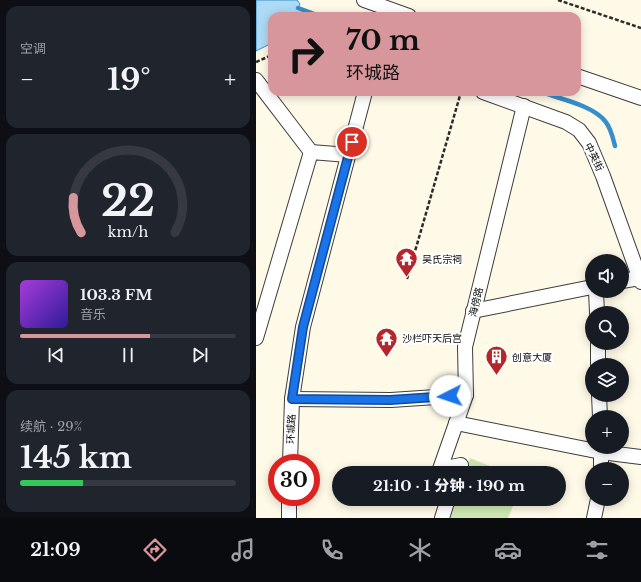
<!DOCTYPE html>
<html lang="zh">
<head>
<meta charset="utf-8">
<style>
  body { margin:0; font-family:"Libre Baskerville","Noto Sans SC",serif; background:#20242c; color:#f1f3f6; height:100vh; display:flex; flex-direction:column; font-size:15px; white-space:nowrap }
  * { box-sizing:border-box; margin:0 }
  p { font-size:13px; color:#9ea1a6 }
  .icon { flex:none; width:22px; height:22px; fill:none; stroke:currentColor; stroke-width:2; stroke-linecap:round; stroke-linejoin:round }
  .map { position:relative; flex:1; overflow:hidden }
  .details { display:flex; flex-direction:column; gap:6px; padding:6px; background:#0d0f14; width:256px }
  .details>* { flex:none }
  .hud { position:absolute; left:12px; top:12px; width:313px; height:84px; border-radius:12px; box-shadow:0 2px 10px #0003; background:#d7969b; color:#111; overflow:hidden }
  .fabs { position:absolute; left:329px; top:254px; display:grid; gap:8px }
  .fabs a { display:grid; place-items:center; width:44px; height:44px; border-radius:50%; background:#171b24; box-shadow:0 2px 10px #0003; font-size:20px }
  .speed { position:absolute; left:12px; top:454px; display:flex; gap:8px; font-size:20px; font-weight:700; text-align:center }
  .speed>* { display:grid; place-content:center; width:52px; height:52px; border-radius:50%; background:#171b24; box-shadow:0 2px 10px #0003; line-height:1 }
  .speed .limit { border:6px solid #d22; background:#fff; color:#111 }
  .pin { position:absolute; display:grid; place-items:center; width:34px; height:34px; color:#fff; margin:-17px; border:2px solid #fff; border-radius:50%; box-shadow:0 1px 4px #0007 }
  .me { position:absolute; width:44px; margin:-22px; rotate:266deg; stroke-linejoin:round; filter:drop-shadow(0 0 3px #0008) }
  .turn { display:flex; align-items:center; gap:14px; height:84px; padding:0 12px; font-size:18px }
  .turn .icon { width:52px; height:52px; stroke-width:2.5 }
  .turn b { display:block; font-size:28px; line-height:34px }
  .big { font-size:30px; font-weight:800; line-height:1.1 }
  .details .card { flex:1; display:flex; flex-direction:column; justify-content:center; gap:6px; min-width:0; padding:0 14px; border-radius:12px; background:#20242c }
  .details .dial { align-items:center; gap:0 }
  .dial svg { height:104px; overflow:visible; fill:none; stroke:#363941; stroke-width:7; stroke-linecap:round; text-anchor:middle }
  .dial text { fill:#f1f3f6; stroke:none }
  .song { display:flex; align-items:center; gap:12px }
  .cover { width:48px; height:48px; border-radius:6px; background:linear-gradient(135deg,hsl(280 70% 55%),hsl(250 70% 35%)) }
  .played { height:4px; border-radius:2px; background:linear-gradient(90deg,#d7969b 60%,#363941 60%) }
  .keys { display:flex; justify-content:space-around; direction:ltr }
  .heat { display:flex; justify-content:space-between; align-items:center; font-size:22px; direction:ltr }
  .charge { height:6px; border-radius:3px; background:linear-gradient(90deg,#34c759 29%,#363941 0) }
  .trip { position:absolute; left:76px; top:466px; width:234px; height:40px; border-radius:20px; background:#171b24; box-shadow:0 2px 10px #0003; font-weight:800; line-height:40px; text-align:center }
  .tab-bar { display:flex; height:64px; justify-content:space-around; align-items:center; background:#090b0e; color:#9ea1a6 }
  .tab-bar .icon { width:28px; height:28px }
  .tab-bar .current { color:#d7969b }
  .tab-bar b { font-size:18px; color:#f1f3f6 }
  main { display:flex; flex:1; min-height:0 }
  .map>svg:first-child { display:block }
</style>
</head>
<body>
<main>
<section class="details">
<div class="card"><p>空调</p>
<div class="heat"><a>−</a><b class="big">19°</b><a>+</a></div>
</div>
<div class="card dial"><svg viewBox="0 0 100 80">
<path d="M14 69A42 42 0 1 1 86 69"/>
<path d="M14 69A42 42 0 0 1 8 42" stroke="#d7969b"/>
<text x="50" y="56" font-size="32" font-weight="700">22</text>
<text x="50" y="72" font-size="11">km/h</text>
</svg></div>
<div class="card">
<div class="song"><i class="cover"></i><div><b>103.3 FM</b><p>音乐</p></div></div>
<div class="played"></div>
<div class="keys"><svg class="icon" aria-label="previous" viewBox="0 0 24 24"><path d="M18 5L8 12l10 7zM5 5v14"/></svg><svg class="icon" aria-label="pause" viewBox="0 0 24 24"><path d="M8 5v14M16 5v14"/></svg><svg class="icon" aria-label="next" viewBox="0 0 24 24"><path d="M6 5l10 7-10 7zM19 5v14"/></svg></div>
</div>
<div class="card"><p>续航 · 29%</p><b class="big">145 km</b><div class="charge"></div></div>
</section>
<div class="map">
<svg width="385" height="518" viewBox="0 0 385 518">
  <rect width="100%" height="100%" fill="#fffae7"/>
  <!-- green -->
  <g fill="#cee7b2">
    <polygon points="214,458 251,473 208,473"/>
    <polygon points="198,499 260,499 252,518 190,518"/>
  </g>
  <!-- water -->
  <polygon fill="#addaf5" stroke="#358fcb" points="0,0 41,0 44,4 42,8 64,16 16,16 16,43 0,51"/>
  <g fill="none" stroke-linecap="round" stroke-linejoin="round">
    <!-- stream -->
    <g stroke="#358fcb" stroke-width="4.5">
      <polyline points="42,8 64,16"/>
      <path d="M 285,92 C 304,99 336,105 349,121 C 355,128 357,138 359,146"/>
    </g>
    <defs>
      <g id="street">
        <polyline points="108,0 153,16"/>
        <polyline points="321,76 385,98"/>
        <polyline points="0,80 55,152"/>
        <polyline points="227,92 310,122 323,130 333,143 347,176 385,282"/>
        <polyline points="366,281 384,278"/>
        <polyline points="340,291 341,313"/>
        <polyline points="217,311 336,287"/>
        <polyline points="0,338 55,152 92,155"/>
        <polyline points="342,343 342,365"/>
        <polyline points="343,395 344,417"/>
        <polyline points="36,399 135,400 210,395"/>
        <polyline points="200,423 345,452 385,457"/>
        <polyline points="345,447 345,469"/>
        <polyline points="34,463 36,399 47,327 109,92"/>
        <polyline points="202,473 205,465 184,469 210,395 209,347 268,106"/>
        <polyline points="33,518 33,497"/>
        <polyline points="186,518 192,499"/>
        <polyline points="338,518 342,499"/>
      </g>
    </defs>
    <!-- street casing -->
    <use href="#street" stroke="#3d3d3d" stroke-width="16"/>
    <!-- path -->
    <g stroke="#2c2c2c" stroke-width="2.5" stroke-dasharray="4 2" stroke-linecap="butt">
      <polyline points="302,0 385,28"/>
      <polyline points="0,62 16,55"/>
      <polyline points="151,279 205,92"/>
    </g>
    <!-- street -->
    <use href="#street" stroke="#fff" stroke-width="14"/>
  </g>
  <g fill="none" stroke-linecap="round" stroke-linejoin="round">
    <defs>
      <polyline id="route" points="96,142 47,327 36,399 134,400 194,396"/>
    </defs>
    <!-- route casing -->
    <use href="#route" stroke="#114b97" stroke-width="10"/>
    <!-- route -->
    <use href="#route" stroke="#1a73e8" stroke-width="7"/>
  </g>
  <!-- icons -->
  <defs>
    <symbol id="temple-pin" viewBox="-11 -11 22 30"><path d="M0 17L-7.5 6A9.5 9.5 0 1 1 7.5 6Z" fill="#b7252c" stroke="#fff"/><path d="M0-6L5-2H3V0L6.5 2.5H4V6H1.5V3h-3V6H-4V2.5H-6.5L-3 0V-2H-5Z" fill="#fff"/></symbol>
    <symbol id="building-pin" viewBox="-11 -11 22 30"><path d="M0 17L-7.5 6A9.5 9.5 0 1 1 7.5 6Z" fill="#b7252c" stroke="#fff"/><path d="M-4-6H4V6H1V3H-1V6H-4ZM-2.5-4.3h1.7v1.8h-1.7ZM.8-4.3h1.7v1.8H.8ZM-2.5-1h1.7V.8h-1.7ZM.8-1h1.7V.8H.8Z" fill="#fff"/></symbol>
  </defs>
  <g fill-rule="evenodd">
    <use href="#temple-pin" x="138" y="246" width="25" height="34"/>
    <use href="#temple-pin" x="118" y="326" width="25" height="34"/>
    <use href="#building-pin" x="228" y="344" width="25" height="34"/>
  </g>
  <g text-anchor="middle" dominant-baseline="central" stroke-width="4" stroke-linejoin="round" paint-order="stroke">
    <!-- street labels -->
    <g font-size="10" fill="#0a0a0a" stroke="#fff">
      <text transform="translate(338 157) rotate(64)">中英街</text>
      <text transform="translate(220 302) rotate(-76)">海傍路</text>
      <text transform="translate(35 429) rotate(-88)">环城路</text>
    </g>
    <!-- poi labels -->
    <g font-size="10" fill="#0a0a0a" stroke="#fff" text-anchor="start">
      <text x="166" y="259">吴氏宗祠</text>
      <text x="146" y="338">沙栏吓天后宫</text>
      <text x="256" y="357">创意大厦</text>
    </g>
  </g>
</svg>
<div class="fabs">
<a><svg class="icon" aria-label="sound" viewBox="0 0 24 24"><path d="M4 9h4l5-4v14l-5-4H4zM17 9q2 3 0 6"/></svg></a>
<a><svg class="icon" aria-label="search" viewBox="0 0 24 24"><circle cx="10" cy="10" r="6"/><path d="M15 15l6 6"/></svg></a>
<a><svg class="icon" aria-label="layers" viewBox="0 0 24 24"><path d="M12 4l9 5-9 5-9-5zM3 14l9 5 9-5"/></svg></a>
<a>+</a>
<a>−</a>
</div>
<div class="speed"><div class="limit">30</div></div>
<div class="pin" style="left:96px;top:142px;background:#d93025"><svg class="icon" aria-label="arrive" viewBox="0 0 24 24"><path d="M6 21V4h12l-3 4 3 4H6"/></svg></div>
<svg class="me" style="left:194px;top:396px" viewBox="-20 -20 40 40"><circle r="19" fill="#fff"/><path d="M0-13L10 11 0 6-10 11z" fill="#1a73e8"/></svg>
<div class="trip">21:10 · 1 分钟 · 190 m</div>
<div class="hud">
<div class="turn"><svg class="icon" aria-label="right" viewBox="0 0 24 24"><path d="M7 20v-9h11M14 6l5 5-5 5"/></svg><div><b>70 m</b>环城路</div></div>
</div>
</div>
</main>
<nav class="tab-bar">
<b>21:09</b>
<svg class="icon current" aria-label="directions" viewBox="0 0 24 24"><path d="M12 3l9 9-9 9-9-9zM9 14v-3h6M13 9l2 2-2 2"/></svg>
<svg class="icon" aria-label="music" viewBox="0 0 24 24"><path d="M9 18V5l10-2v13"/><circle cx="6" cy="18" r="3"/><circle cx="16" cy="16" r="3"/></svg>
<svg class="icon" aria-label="phone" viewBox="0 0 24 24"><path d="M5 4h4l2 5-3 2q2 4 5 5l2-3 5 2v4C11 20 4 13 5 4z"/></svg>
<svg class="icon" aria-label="climate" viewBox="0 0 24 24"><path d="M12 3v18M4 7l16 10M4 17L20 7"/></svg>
<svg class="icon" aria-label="car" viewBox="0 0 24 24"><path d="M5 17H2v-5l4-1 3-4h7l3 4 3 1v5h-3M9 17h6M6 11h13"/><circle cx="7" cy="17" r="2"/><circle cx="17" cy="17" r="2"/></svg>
<svg class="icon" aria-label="filters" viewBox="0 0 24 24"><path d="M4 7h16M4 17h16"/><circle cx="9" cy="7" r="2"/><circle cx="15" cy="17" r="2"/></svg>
</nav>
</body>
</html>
